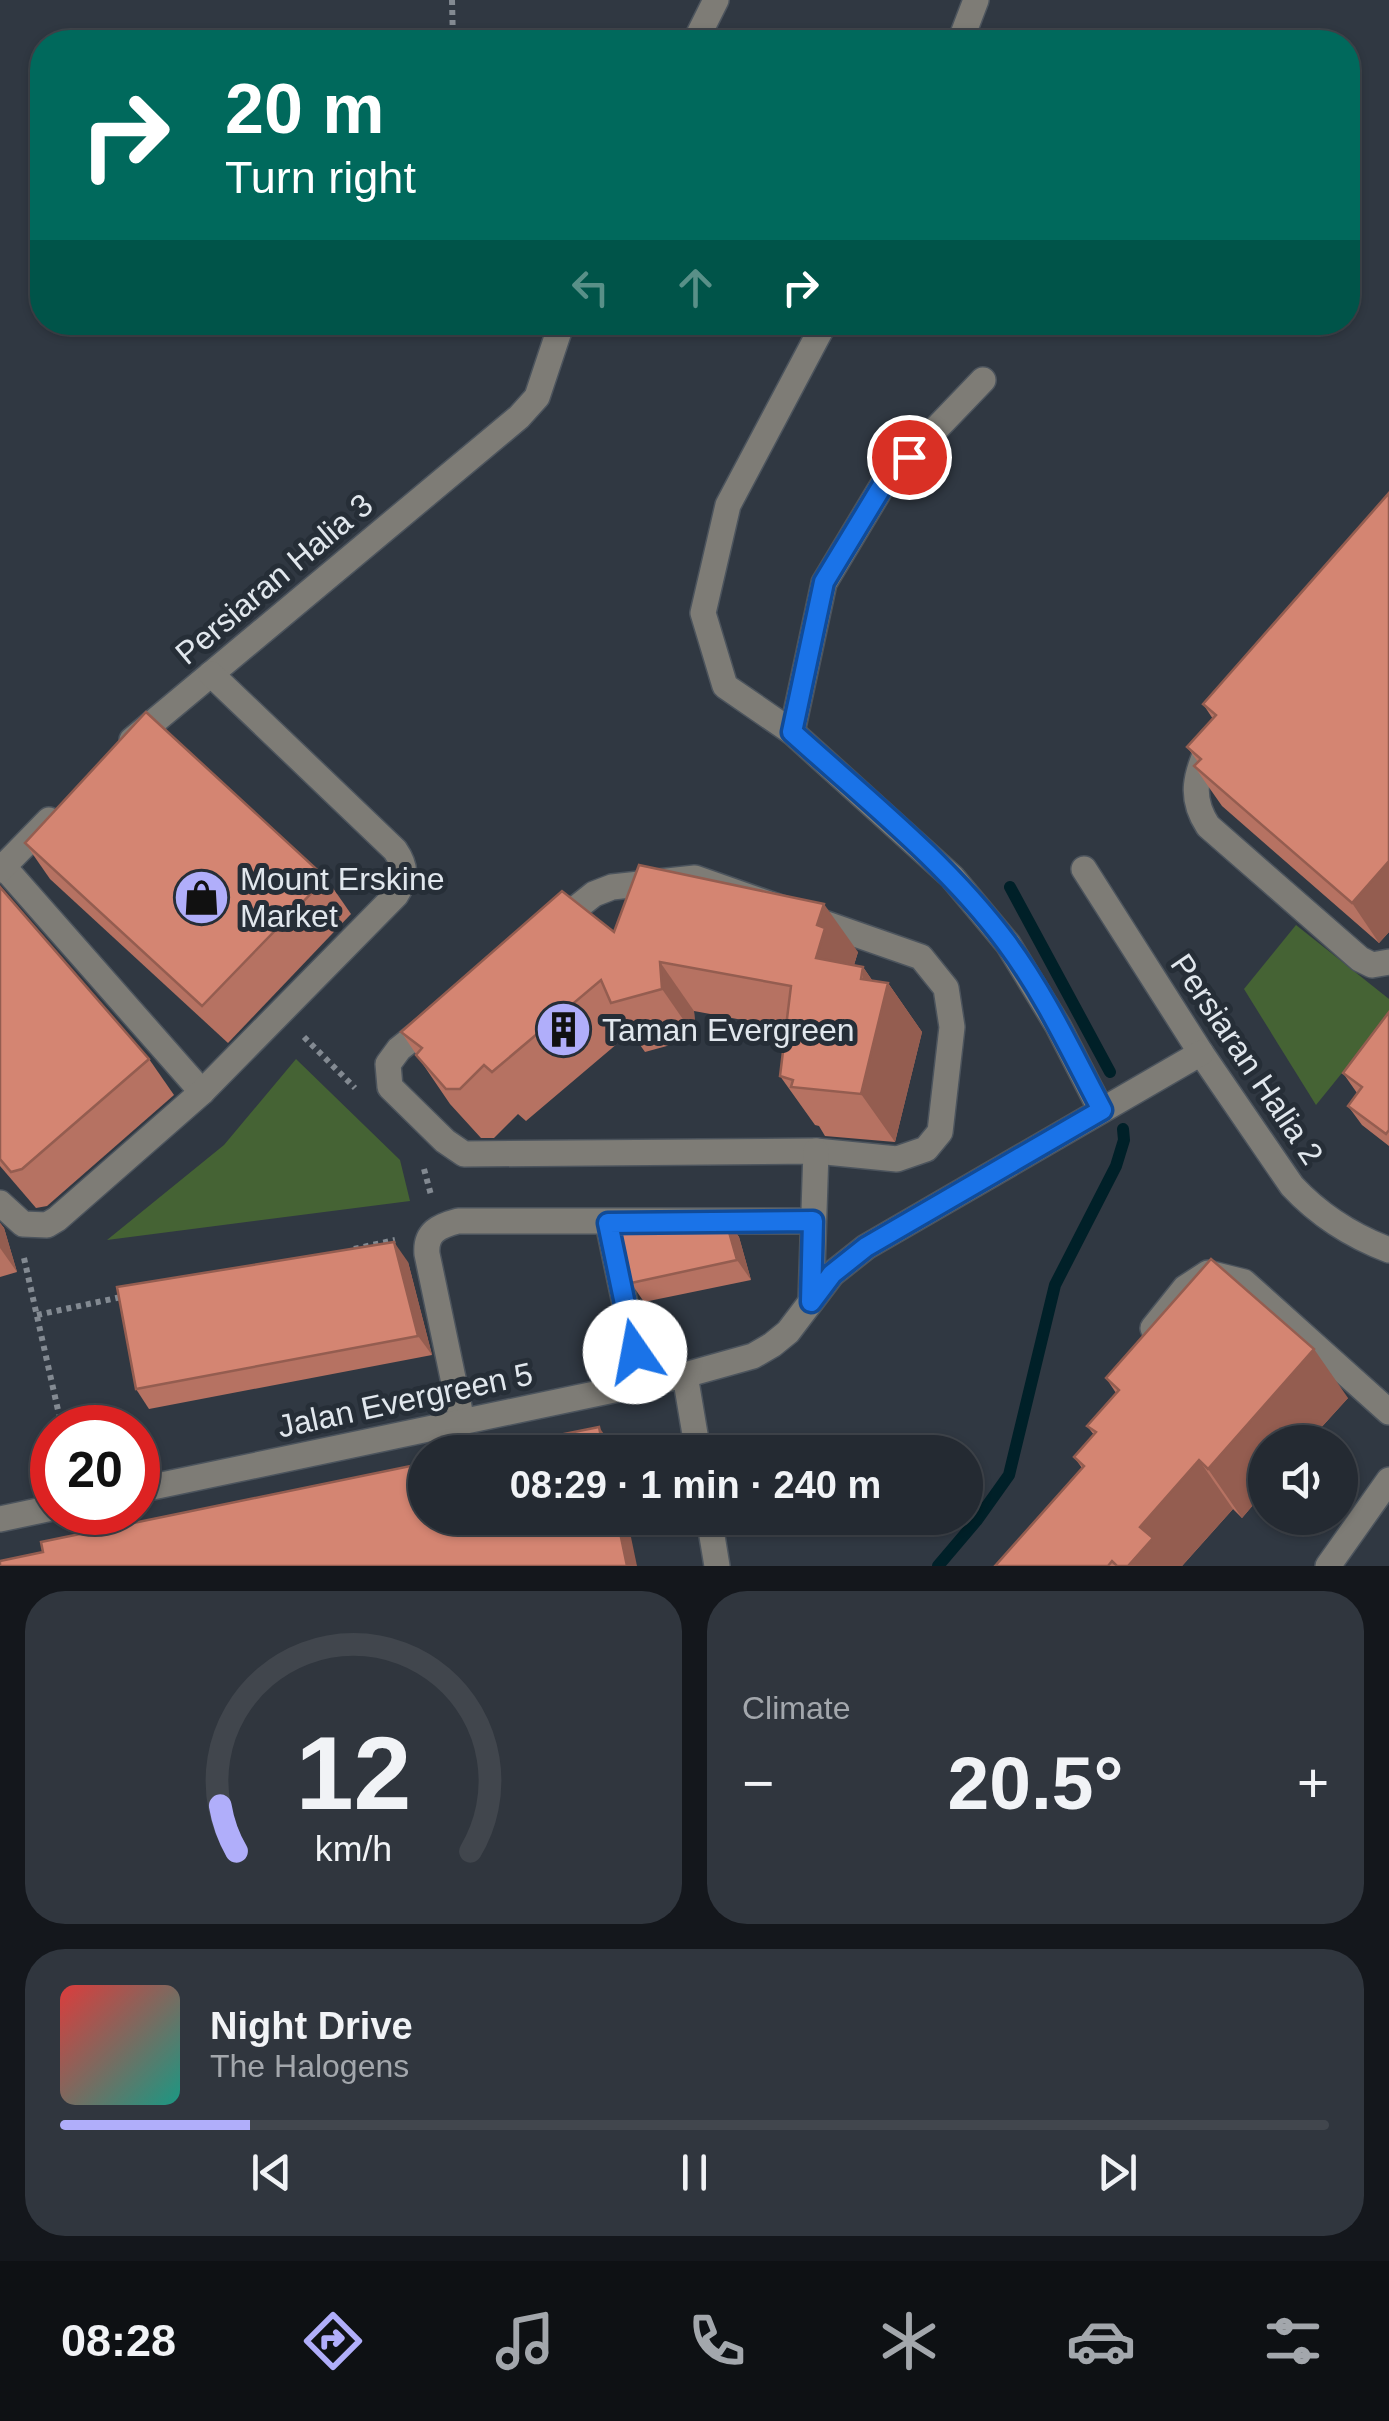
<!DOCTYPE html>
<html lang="en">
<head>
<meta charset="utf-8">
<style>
  body { margin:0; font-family:Helvetica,sans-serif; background:#30363e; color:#f1f3f6; height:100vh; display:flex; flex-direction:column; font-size:38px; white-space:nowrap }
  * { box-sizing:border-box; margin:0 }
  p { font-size:32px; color:#a3a7ac }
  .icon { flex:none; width:55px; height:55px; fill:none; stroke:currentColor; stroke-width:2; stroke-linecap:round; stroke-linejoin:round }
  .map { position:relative; height:1566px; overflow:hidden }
  .drawer { display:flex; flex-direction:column; gap:25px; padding:25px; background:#14171c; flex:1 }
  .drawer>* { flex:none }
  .top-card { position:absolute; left:30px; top:30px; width:1330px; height:305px; border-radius:40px; box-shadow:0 2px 8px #0004,0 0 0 2px #41464d; background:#00695c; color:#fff; overflow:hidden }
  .tools { position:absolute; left:1248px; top:1425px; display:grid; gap:20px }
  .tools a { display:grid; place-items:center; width:110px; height:110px; border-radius:50%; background:#242a32; box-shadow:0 2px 8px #0004,0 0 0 2px #41464d; font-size:50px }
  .speed { position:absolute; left:30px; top:1405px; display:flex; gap:20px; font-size:50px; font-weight:700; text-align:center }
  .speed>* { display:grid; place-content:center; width:130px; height:130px; border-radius:50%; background:#242a32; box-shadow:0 2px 8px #0004,0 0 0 2px #41464d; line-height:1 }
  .speed .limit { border:15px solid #d22; background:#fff; color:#111 }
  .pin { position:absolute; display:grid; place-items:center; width:85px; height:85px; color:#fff; margin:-42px; border:5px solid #fff; border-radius:50%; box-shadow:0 2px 10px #0007 }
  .me { position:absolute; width:110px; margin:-55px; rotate:348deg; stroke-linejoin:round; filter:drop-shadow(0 0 8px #0008) }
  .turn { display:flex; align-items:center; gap:35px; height:210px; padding:0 30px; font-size:45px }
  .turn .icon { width:130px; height:130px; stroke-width:2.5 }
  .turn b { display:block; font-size:70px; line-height:85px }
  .lanes { display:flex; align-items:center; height:95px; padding:0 30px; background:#0003; justify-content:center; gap:50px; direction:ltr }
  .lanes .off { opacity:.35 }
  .big { font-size:75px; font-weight:700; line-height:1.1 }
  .drawer .card { flex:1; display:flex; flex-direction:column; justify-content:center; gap:15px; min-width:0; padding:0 35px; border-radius:40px; background:#30363e }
  .drawer .dial { align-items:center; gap:0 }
  .dial svg { height:260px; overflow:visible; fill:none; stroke:#41464d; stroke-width:7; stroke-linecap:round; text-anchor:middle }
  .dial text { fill:#f1f3f6; stroke:none }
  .song { display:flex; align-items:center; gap:30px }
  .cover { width:120px; height:120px; border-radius:15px; background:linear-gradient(135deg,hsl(0 70% 55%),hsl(170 70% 35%)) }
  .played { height:10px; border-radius:5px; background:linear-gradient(90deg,#b0aefa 15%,#41464d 15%) }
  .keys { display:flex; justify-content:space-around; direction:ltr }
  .heat { display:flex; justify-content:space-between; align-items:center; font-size:55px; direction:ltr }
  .drawer .tiles { flex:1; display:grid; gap:25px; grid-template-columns:1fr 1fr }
  .card:last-child { grid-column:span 2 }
  .trip { position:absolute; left:408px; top:1435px; width:575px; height:100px; border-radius:50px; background:#242a32; box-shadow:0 2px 8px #0004,0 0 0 2px #41464d; font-weight:700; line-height:100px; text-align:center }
  .tab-bar { display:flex; height:160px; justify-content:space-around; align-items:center; background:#0e1114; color:#a3a7ac }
  .tab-bar .icon { width:70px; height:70px }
  .tab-bar .current { color:#b0aefa }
  .tab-bar b { font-size:45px; color:#f1f3f6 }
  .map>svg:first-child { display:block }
</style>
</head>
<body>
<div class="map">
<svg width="1389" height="1566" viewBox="0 0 1389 1566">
  <rect width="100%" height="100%" fill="#303842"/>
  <!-- green -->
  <g fill="#456334">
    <polygon points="1296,925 1389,999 1389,1015 1316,1105 1244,989"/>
    <polygon points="296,1059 400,1160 410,1201 107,1240 224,1145"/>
  </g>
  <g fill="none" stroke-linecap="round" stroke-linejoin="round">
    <!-- stream -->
    <g stroke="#002028" stroke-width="12">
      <polyline points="1010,887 1110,1072"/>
      <polyline points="938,1566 977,1520 1009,1475 1055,1285 1116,1166 1124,1140 1123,1129"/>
    </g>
    <defs>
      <g id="minor">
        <polyline points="695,42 716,0"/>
        <polyline points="960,42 976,0"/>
        <polyline points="825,322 728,505 703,613 725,686 792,732 952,877 1008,944 1058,1026 1101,1110"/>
        <polyline points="792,732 824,583 884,483 983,380"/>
        <polyline points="132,740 519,417 537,397 562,322"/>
        <path d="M 1211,740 C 1198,772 1187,794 1208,826 L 1360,959 L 1372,965 L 1389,962"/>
        <polyline points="3,866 202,1092"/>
        <path d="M 1084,869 L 1201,1053 L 1292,1186 C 1319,1215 1352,1236 1389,1250"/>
        <polyline points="0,870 49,820"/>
        <polygon points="695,878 921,957 946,988 952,1027 940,1132 926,1149 897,1159 816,1151 464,1154 445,1141 390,1087 388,1064 399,1049 594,894 612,887"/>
        <path d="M 0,1203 L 23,1224 L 47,1225 L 57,1219 L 202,1092 L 396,895 C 407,878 406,866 395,850 L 211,674"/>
        <polyline points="608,1223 642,1384"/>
        <polyline points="811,1301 816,1151"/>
        <polyline points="1153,1328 1185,1288 1208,1273 1244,1282 1389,1412"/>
        <polyline points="685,1375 698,1452"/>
        <path d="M 462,1421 L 427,1254 C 425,1232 439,1226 458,1221 L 813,1221"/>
        <polyline points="138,1490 685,1375 753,1356 772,1345 788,1332 832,1274 866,1247 1201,1053"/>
        <polyline points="709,1518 717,1566"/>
        <polyline points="0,1519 52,1508"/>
        <polyline points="1328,1566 1389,1480"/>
      </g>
    </defs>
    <!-- minor casing -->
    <use href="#minor" stroke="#4c545d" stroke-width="28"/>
    <!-- path -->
    <g stroke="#838a92" stroke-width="6" stroke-dasharray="5 5" stroke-linecap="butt">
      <polyline points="452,0 453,42"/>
      <polyline points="304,1037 355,1088"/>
      <polyline points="424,1169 431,1195"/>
      <polyline points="354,1249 395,1240"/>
      <polyline points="24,1258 62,1428"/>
      <polyline points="37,1315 126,1296"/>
    </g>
    <!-- minor -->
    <use href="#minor" stroke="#7e7c76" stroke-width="25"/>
  </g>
  <!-- wall -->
  <g fill="#b67262">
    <polygon points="1389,493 1389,932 1379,943 1222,806 1194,766 1198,762 1187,747 1213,719 1203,704"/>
    <polygon points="25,843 326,878 351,914 228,1043 50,879"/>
    <polygon points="0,887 149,1059 174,1095 47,1206 36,1208 0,1166"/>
    <polygon points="614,932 858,952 854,965 863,967 872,980 888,983 922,1032 895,1142 825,1136 819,1126 815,1125 780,1076 786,1028 694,1011 696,1038 645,1052 631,1032 526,1121 518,1114 494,1138 481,1138 450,1104 401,1032"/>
    <polygon points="1389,1012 1389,1146 1362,1125 1348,1106 1357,1093 1343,1073"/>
    <polygon points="725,1218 739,1237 751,1280 644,1302 631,1283"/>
    <polygon points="0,1223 4,1228 17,1272 0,1277"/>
    <polygon points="408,1262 432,1355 149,1409 136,1389"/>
    <polygon points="1106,1378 1348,1398 1308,1442 1265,1442 1265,1491 1242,1518 1233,1509 1182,1566 995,1566 1082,1468 1074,1457 1094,1435 1087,1426 1116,1393"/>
  </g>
  <!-- shaded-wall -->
  <g fill="#945d50">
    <polygon points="1389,861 1389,932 1379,943 1352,903"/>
    <polygon points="824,904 858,952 853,968 816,958 817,925"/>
    <polygon points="660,962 694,1011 696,1038 662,989"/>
    <polygon points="863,967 884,998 888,983 922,1032 895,1142 861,1094"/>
    <polygon points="725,1218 739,1237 751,1280 737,1260"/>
    <polygon points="0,1223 4,1228 17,1272 0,1248"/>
    <polygon points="394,1242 408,1262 432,1355 418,1336"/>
    <polygon points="1314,1349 1348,1398 1308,1442 1265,1442 1265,1491 1242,1518 1208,1469"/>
    <polygon points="599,1427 613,1447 614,1452 604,1452"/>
    <polygon points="1199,1460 1233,1509 1182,1566 1128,1566 1140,1527"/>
    <polygon points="617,1518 627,1518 637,1566 627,1566"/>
  </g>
  <!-- building -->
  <g fill="#d48572" stroke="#945d50" stroke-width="2.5">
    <polygon points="1389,493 1389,861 1352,903 1194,766 1201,759 1187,747 1216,715 1203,704"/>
    <polygon points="146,712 326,878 202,1006 25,843"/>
    <polygon points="639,865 824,904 817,925 825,928 816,958 863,967 861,979 888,983 861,1094 791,1087 793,1080 780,1076 791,986 660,962 662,989 611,1003 601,980 492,1072 484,1065 460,1089 446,1089 416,1055 422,1048 401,1032 562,891 614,932"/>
    <polygon points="0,887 149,1059 22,1169 11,1172 0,1159"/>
    <polygon points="1389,1012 1389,1130 1386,1134 1348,1106 1362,1087 1343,1073"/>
    <polygon points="725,1218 737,1260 631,1283 619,1234"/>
    <polygon points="394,1242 418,1336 136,1389 117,1287"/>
    <polygon points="1211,1259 1314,1349 1208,1469 1199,1460 1140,1527 1153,1538 1128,1566 1117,1566 1112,1561 1108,1566 995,1566 1084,1466 1074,1457 1096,1432 1087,1426 1119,1390 1106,1378"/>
    <polygon points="599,1427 604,1452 475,1452"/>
    <polygon points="425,1463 425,1518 617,1518 627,1566 0,1566 0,1561 43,1552 41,1542"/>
  </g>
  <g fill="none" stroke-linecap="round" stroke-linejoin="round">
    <defs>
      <path id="route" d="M 635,1352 L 608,1223 L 813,1221 L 811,1302 L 832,1274 L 866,1247 L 1102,1110 C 1072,1053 1044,993 1006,942 C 946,862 866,799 792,732 L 824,582 L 884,483 L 909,457"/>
    </defs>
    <!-- route casing -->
    <use href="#route" stroke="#114b97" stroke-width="25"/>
    <!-- route -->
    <use href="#route" stroke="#1a73e8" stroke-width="18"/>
  </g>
  <!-- icons -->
  <defs>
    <symbol id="shop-disc" viewBox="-11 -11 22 22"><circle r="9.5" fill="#b0aefa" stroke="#262e37"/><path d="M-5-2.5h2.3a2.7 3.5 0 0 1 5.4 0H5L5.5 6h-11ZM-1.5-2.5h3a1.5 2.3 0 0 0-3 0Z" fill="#111"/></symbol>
    <symbol id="building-disc" viewBox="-11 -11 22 22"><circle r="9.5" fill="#b0aefa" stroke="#262e37"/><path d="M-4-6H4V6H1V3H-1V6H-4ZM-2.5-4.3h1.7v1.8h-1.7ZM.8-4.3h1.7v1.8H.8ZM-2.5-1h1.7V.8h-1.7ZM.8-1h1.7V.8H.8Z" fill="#111"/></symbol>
  </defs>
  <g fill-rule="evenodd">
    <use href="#shop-disc" x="170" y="866" width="63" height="63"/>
    <use href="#building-disc" x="532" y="998" width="63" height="63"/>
  </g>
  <g text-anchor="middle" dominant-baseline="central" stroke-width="10" stroke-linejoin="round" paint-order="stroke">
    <!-- street labels -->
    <g font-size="32" fill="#e1e7ed" stroke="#262e37">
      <text transform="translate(274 579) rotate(-40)">Persiaran Halia 3</text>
      <text transform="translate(1247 1059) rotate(56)">Persiaran Halia 2</text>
      <text transform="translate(405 1400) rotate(-12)">Jalan Evergreen 5</text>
    </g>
    <!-- poi labels -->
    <g font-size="32" fill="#e1e7ed" stroke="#262e37" text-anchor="start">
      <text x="240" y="879">Mount Erskine<tspan x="240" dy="37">Market</tspan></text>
      <text x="602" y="1030">Taman Evergreen</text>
    </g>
  </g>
</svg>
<div class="tools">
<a><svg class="icon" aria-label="sound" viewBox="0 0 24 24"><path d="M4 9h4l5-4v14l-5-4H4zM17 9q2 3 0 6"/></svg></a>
</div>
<div class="speed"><div class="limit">20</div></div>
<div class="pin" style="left:909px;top:457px;background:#d93025"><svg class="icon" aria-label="arrive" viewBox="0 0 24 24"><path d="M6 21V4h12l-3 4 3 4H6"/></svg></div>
<svg class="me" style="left:635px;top:1352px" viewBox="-20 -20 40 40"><circle r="19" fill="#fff"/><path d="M0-13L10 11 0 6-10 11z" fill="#1a73e8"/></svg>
<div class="trip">08:29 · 1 min · 240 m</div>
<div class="top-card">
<div class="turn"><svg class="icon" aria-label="right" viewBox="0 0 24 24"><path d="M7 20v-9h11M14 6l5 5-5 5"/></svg><div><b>20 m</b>Turn right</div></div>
<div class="lanes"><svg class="icon off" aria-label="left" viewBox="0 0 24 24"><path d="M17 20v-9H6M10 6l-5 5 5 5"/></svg><svg class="icon off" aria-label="ahead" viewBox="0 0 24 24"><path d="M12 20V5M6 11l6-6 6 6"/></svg><svg class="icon" aria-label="right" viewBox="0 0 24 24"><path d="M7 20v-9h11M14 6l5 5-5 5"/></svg></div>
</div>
</div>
<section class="drawer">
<div class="tiles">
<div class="card dial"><svg viewBox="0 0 100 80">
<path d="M14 69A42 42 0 1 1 86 69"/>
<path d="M14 69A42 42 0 0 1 9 55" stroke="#b0aefa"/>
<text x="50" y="56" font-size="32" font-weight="700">12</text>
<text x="50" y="72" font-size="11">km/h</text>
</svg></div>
<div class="card"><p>Climate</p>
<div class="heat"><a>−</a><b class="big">20.5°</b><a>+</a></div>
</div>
<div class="card">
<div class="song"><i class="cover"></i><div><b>Night Drive</b><p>The Halogens</p></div></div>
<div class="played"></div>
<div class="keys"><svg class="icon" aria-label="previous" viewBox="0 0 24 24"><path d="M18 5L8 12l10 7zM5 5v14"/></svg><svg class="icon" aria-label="pause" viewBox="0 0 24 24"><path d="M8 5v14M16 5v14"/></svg><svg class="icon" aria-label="next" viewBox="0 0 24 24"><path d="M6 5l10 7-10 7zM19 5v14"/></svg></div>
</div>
</div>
</section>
<nav class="tab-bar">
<b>08:28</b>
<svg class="icon current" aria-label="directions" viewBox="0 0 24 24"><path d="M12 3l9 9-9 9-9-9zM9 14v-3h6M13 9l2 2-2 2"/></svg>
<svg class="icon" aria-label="music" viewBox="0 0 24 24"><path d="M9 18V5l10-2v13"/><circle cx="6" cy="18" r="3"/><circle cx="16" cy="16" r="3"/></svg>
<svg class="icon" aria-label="phone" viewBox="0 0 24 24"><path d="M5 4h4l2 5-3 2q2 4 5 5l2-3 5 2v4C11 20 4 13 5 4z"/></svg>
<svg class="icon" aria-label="climate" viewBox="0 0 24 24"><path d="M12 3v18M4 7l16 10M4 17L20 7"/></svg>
<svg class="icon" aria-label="car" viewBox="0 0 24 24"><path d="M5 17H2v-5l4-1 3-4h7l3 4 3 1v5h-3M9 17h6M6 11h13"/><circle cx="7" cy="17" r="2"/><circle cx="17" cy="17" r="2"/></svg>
<svg class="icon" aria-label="filters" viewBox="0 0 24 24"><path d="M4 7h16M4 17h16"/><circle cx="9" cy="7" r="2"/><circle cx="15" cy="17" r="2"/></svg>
</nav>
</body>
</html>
